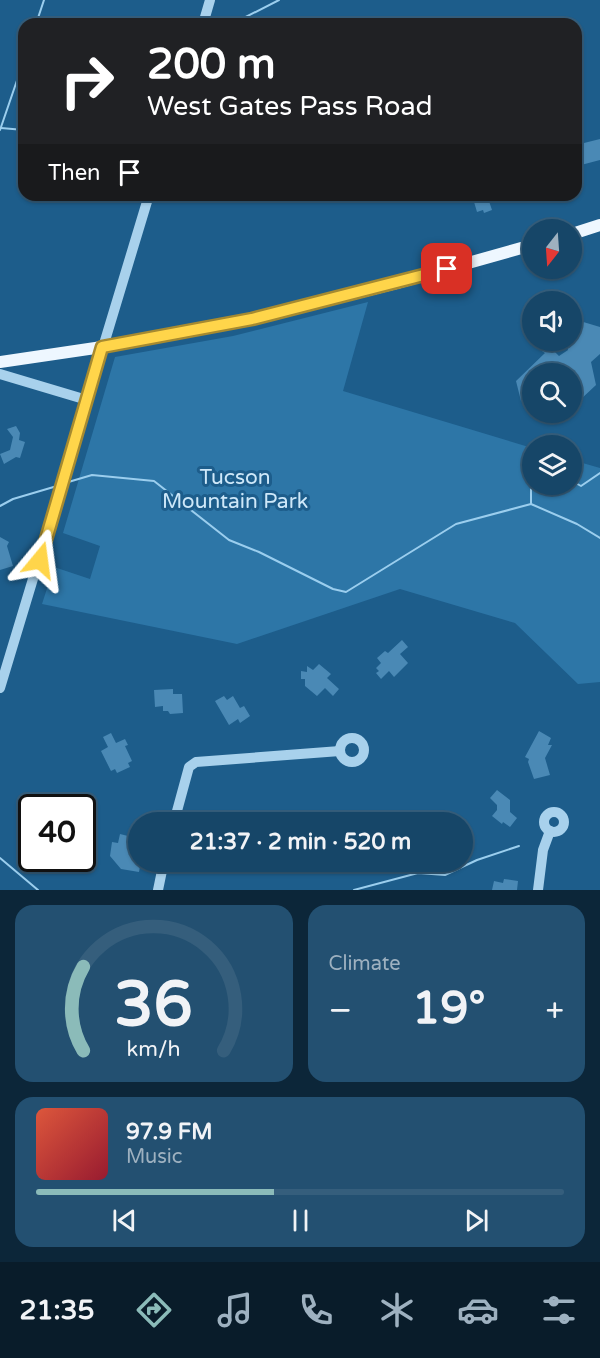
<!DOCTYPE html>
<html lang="en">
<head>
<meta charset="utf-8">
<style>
  body { margin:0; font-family:"Varela Round",sans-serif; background:#235071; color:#f1f3f6; height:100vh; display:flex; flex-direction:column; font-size:22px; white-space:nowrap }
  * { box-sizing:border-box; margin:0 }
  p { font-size:20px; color:#9eb1c0 }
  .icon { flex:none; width:33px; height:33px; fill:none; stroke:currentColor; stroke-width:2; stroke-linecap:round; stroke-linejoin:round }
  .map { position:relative; height:890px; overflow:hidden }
  .panel { display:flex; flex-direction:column; gap:15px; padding:15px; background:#0c2639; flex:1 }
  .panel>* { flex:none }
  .top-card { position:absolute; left:18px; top:18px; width:564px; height:183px; border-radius:18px; box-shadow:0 2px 4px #0004,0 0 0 2px #355e7c; background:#202124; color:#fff; overflow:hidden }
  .needle { width:39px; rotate:197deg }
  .buttons { position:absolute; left:522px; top:219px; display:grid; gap:12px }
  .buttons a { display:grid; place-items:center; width:60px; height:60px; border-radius:50%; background:#164668; box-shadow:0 2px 4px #0004,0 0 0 2px #355e7c; font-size:30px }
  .speed { position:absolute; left:18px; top:794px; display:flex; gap:12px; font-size:30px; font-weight:700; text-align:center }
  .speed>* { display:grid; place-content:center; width:78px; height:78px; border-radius:50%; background:#164668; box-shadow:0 2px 4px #0004,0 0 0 2px #355e7c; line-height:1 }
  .speed .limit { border:3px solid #111; border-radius:9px; background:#fff; color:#111 }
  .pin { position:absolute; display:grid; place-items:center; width:51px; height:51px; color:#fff; margin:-26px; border-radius:12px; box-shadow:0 3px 9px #0006 }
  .me { position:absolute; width:66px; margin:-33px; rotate:16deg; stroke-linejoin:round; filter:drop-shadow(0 0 4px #0008) }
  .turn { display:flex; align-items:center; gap:21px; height:126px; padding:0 30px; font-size:27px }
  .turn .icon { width:78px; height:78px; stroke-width:2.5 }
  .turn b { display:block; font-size:42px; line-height:51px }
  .then { display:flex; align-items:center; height:57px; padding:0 30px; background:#0003; gap:12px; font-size:22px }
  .big { font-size:45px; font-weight:800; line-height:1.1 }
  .panel .card { flex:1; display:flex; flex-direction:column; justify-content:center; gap:9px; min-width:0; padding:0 21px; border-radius:18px; background:#235071 }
  .panel .dial { align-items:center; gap:0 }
  .dial svg { height:156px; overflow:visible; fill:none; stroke:#355e7c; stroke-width:7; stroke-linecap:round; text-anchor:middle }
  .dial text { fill:#f1f3f6; stroke:none }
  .song { display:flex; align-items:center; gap:18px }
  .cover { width:72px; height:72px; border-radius:9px; background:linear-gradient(135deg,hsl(10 70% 55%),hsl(350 70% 35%)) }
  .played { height:6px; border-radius:3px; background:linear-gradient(90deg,#8bbbb9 45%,#355e7c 45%) }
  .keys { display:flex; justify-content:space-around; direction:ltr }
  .heat { display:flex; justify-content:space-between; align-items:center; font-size:33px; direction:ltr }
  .panel .tiles { flex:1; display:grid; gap:15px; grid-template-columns:1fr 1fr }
  .card:last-child { grid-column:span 2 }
  .trip { position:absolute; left:128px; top:812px; width:345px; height:60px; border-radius:30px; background:#164668; box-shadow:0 2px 4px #0004,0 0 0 2px #355e7c; font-weight:800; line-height:60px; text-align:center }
  .tab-bar { display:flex; height:96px; justify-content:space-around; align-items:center; background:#091c2a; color:#9eb1c0 }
  .tab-bar .icon { width:42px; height:42px }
  .tab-bar .selected { color:#8bbbb9 }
  .tab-bar b { font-size:27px; color:#f1f3f6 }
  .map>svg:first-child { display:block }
</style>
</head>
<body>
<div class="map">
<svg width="600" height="890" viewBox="0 0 600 890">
  <rect width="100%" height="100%" fill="#1d5d8b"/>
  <!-- green -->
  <polygon fill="#2d76a7" points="368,302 343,391 532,448 532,484 572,484 572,460 600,468 600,682 578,684 515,623 400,589 237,644 42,604 54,567 90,579 100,546 63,533 115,357 233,336"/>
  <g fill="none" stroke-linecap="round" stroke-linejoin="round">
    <!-- stream -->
    <g stroke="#9bceee" stroke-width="2">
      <polyline points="36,24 44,0"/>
      <polyline points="232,24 279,0"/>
      <polyline points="1,128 24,130"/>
      <polyline points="0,130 24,60"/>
      <polyline points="572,481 581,486 600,473"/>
      <polyline points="65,483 92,475 154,481 229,540 259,552 333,589 346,592 456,524 531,504 577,524 600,538"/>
      <polyline points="531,504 531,489 535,484"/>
      <polyline points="0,506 13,499 57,486"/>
      <polyline points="0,858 38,890"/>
      <polyline points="354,890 418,873 445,875 477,860 519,846"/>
    </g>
  </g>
  <!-- building -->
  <g fill="#4a89b5">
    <polygon points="600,139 600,160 581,165 576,145"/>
    <polygon points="472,195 487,195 492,210 484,213 483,210 477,212"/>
    <polygon points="580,321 600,327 600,354 591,362 596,385 580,400 572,398 572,374 532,374 532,405 521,401 516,381 545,353 542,351 548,345 559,356 568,350 566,340 572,340 572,328"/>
    <polygon points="16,426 20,433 19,440 25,442 20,458 16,457 4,464 0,454 10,450 13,437 7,429"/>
    <polygon points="0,537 9,542 7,546 13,566 0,570"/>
    <polygon points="402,640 408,647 400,654 408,663 394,677 389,671 381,679 376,673 379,671 376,668 381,663 377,658 385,651 388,653"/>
    <polygon points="319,664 331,674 327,678 339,689 333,696 325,688 317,696 305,686 305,679 301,679 301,671 307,672 307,666 313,670"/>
    <polygon points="173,689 173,694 182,694 183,713 170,714 168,711 163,711 163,706 155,707 154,690"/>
    <polygon points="224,696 227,700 233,696 240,708 244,706 250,716 240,723 238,719 229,725 215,701"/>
    <polygon points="539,731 551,738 548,745 552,745 545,758 550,775 534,779 528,762 529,759 525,757"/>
    <polygon points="111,733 116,743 125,739 128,745 125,746 132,761 128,763 130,767 117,773 115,769 111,771 101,751 108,747 103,737"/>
    <polygon points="497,790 510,800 510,812 517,818 510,827 503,822 502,824 492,816 497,810 497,805 490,798"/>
    <polygon points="120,834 128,836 128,840 138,842 138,861 141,861 139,872 121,869 110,856 112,842 118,843"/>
    <polygon points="504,879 518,881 517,890 492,890 494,881 503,883"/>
  </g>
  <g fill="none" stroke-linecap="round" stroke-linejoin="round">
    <!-- minor -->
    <g stroke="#a8d1ec" stroke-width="10">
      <polyline points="203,24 210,0"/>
      <polyline points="0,374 87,400"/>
      <polyline points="0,688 149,195"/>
      <circle cx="352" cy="750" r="12"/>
      <circle cx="554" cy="822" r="10"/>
      <polyline points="174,822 189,767 196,762 340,751"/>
      <polyline points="158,890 164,861"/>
      <polyline points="538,890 543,850 550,831"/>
    </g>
    <!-- major -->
    <g stroke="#eef7ff" stroke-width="12">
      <polyline points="572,234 600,225"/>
      <polyline points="0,362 102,347 252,319 397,283 532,245"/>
    </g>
  </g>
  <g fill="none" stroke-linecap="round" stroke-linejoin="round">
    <defs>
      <polyline id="route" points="40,560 102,347 252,319 447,269"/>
    </defs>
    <!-- route casing -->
    <use href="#route" stroke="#a68a30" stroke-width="15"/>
    <!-- route -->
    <use href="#route" stroke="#ffd54a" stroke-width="10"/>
  </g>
  <g text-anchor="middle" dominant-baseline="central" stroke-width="6" stroke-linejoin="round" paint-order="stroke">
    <!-- park labels -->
    <g font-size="21" fill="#cee8f9" stroke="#1d5d8b">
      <text x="235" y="477">Tucson<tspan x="235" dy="24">Mountain Park</tspan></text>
    </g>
  </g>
</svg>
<div class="buttons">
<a><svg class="needle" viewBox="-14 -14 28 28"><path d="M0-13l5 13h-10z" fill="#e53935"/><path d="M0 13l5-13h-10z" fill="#9eb1c0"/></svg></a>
<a><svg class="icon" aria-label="sound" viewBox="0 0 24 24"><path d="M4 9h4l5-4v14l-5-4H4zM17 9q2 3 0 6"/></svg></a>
<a><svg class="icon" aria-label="search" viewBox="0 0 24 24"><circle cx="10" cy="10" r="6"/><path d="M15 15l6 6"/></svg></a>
<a><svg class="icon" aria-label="layers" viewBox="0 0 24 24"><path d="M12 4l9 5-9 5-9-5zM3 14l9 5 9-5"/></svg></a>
</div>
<div class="speed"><div class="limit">40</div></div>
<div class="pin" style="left:447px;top:269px;background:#d93025"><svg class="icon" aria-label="arrive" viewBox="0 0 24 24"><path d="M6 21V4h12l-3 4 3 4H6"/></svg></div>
<svg class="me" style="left:40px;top:560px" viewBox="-20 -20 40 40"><path d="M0-17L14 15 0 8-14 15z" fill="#ffd54a" stroke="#fff" stroke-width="4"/></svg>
<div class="trip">21:37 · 2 min · 520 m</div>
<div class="top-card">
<div class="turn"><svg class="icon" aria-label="right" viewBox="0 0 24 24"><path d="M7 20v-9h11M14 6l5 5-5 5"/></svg><div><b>200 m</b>West Gates Pass Road</div></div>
<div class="then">Then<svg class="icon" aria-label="arrive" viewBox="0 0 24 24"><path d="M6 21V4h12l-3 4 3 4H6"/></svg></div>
</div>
</div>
<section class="panel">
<div class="tiles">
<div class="card dial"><svg viewBox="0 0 100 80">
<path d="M14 69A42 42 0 1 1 86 69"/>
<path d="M14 69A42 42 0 0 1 14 26" stroke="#8bbbb9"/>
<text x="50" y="56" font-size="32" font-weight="700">36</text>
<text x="50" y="72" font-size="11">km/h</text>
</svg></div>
<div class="card"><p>Climate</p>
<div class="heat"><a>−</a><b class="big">19°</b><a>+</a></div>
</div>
<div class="card">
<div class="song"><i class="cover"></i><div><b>97.9 FM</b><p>Music</p></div></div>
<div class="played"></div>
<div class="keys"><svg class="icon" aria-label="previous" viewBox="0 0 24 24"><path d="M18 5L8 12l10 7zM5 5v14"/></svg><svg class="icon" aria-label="pause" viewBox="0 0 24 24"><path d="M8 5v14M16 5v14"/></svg><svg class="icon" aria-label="next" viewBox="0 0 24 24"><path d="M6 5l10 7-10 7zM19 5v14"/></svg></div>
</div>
</div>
</section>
<nav class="tab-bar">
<b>21:35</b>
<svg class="icon selected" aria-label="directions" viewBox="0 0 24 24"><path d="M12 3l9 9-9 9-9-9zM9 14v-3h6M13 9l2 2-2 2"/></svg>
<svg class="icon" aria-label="music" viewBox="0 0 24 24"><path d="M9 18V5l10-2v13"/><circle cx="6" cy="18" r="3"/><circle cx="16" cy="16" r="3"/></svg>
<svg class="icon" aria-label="phone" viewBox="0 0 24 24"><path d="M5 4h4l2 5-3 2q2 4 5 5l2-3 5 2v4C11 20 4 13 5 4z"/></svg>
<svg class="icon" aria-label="climate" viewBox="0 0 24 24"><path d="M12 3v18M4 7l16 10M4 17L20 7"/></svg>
<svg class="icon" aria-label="car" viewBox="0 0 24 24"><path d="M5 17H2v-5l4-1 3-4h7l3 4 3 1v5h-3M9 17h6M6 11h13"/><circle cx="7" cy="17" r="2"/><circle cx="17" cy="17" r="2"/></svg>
<svg class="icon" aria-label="filters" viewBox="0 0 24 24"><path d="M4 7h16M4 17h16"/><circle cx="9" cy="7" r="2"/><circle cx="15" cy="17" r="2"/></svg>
</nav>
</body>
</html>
